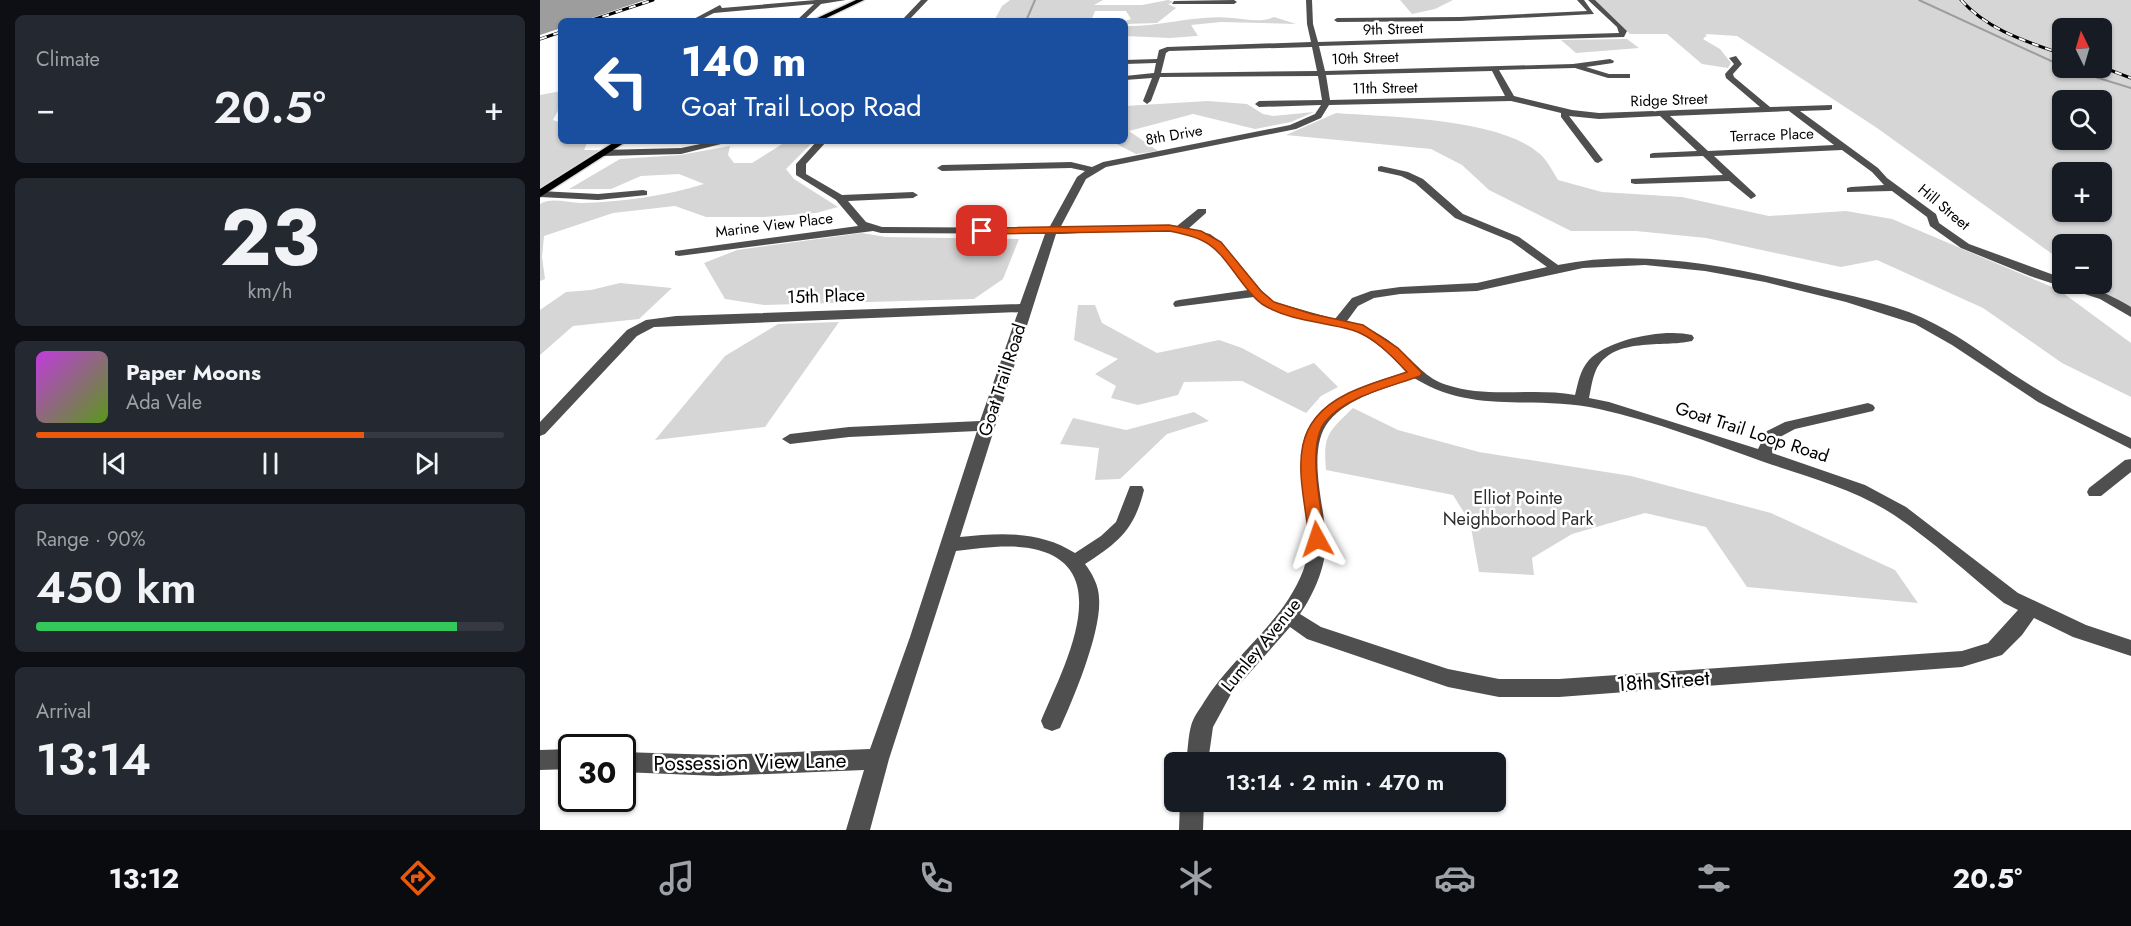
<!DOCTYPE html>
<html lang="en">
<head>
<meta charset="utf-8">
<style>
  body { margin:0; font-family:Jost,sans-serif; background:#242831; color:#f1f3f6; height:100vh; display:flex; flex-direction:column; font-size:22px; white-space:nowrap }
  * { box-sizing:border-box; margin:0 }
  p { font-size:20px; color:#9ea1a6 }
  .icon { flex:none; width:33px; height:33px; fill:none; stroke:currentColor; stroke-width:2; stroke-linecap:round; stroke-linejoin:round }
  .map { position:relative; flex:1; overflow:hidden }
  .sheet { display:flex; flex-direction:column; gap:15px; padding:15px; background:#0d0f14; width:540px }
  .sheet>* { flex:none }
  .top-card { position:absolute; left:18px; top:18px; width:570px; height:126px; border-radius:9px; box-shadow:0 2px 4px #0004; background:#1a4fa0; color:#fff; overflow:hidden }
  .needle { width:39px; rotate:355deg }
  .fabs { position:absolute; left:1512px; top:18px; display:grid; gap:12px }
  .fabs a { display:grid; place-items:center; width:60px; height:60px; border-radius:9px; background:#171b24; box-shadow:0 2px 4px #0004; font-size:30px }
  .speed { position:absolute; left:18px; top:734px; display:flex; gap:12px; font-size:30px; font-weight:700; text-align:center }
  .speed>* { display:grid; place-content:center; width:78px; height:78px; border-radius:50%; background:#171b24; box-shadow:0 2px 4px #0004; line-height:1 }
  .speed .limit { border:3px solid #111; border-radius:9px; background:#fff; color:#111 }
  .pin { position:absolute; display:grid; place-items:center; width:51px; height:51px; color:#fff; margin:-26px; border-radius:12px; box-shadow:0 3px 9px #0006 }
  .me { position:absolute; width:66px; margin:-33px; rotate:355deg; stroke-linejoin:round; filter:drop-shadow(0 0 4px #0008) }
  .turn { display:flex; align-items:center; gap:21px; height:126px; padding:0 24px; font-size:27px }
  .turn .icon { width:78px; height:78px; stroke-width:2.5 }
  .turn b { display:block; font-size:42px; line-height:51px }
  .big { font-size:45px; font-weight:600; line-height:1.1 }
  .sheet .tile { flex:1; display:flex; flex-direction:column; justify-content:center; gap:9px; min-width:0; padding:0 21px; border-radius:9px; background:#242831 }
  .sheet .dial { align-items:center; gap:0 }
  .dial b { font-size:78px; line-height:1 }
  .song { display:flex; align-items:center; gap:18px }
  .cover { width:72px; height:72px; border-radius:9px; background:linear-gradient(135deg,hsl(290 70% 55%),hsl(90 70% 35%)) }
  .played { height:6px; border-radius:3px; background:linear-gradient(90deg,#ea580c 70%,#363941 70%) }
  .keys { display:flex; justify-content:space-around; direction:ltr }
  .heat { display:flex; justify-content:space-between; align-items:center; font-size:33px; direction:ltr }
  .charge { height:9px; border-radius:4px; background:linear-gradient(90deg,#34c759 90%,#363941 0) }
  .trip { position:absolute; left:624px; top:752px; width:342px; height:60px; border-radius:9px; background:#171b24; box-shadow:0 2px 4px #0004; font-weight:600; line-height:60px; text-align:center }
  .tab-bar { display:flex; height:96px; justify-content:space-around; align-items:center; background:#090b0e; color:#9ea1a6 }
  .tab-bar .icon { width:42px; height:42px }
  .tab-bar .current { color:#ea580c }
  .tab-bar b { font-size:27px; color:#f1f3f6 }
  main { display:flex; flex:1; min-height:0 }
  .map>svg:first-child { display:block }
</style>
</head>
<body>
<main>
<section class="sheet">
<div class="tile"><p>Climate</p>
<div class="heat"><a>−</a><b class="big">20.5°</b><a>+</a></div>
</div>
<div class="tile dial"><b>23</b><p>km/h</p></div>
<div class="tile">
<div class="song"><i class="cover"></i><div><b>Paper Moons</b><p>Ada Vale</p></div></div>
<div class="played"></div>
<div class="keys"><svg class="icon" aria-label="previous" viewBox="0 0 24 24"><path d="M18 5L8 12l10 7zM5 5v14"/></svg><svg class="icon" aria-label="pause" viewBox="0 0 24 24"><path d="M8 5v14M16 5v14"/></svg><svg class="icon" aria-label="next" viewBox="0 0 24 24"><path d="M6 5l10 7-10 7zM19 5v14"/></svg></div>
</div>
<div class="tile"><p>Range · 90%</p><b class="big">450 km</b><div class="charge"></div></div>
<div class="tile"><p>Arrival</p><b class="big">13:14</b></div>
</section>
<div class="map">
<svg width="1591" height="830" viewBox="0 0 1591 830">
  <rect width="100%" height="100%" fill="#fff"/>
  <!-- green -->
  <g fill="#d6d6d6" fill-rule="evenodd">
    <polygon points="470,0 563,0 554,5 602,5 628,0 634,2 628,4 636,8 617,23 585,24 585,21 591,19 586,11 555,11 551,21 454,21 462,6"/>
    <polygon points="860,0 913,0 895,9 872,14"/>
    <path d="M 1055,0 L 1591,0 L 1591,311 L 1553,284 L 1562,284 L 1562,244 L 1522,244 L 1522,261 L 1337,128 L 1197,36 L 1165,34 L 1167,35 L 1163,39 L 1180,49 L 1191,63 L 1188,68 L 1162,64 L 1127,34 L 1090,34 ZM 1522,28 L 1562,28 L 1562,68 L 1522,68 ZM 1522,100 L 1562,100 L 1562,140 L 1522,140 ZM 1522,172 L 1562,172 L 1562,212 L 1522,212 Z"/>
    <path d="M 734,17 L 756,24 L 681,22 L 651,25 L 658,36 L 656,36 L 630,38 L 585,36 L 585,26 C 621,27 656,14 692,18 C 704,19 722,23 734,17 Z"/>
    <polygon points="1087,39 1099,48 1036,53 1021,40"/>
    <polygon points="21,91 21,105 13,120 21,123 21,141 47,143 44,150 60,150 0,188 0,95"/>
    <polygon points="668,101 707,104 723,114 733,116 774,112 751,122 715,129 653,114 589,131 618,151 596,154 571,141 585,141 585,106"/>
    <path d="M 796,113 C 849,117 960,118 1000,154 C 1007,160 1013,172 1018,180 L 1062,192 L 1142,197 L 1229,216 L 1306,211 L 1352,219 L 1519,290 L 1591,343 L 1591,397 L 1522,363 L 1443,308 L 1337,260 L 1301,267 L 1166,238 L 1096,231 L 1031,231 L 949,190 L 922,165 L 891,149 L 746,135 Z"/>
    <path d="M 247,141 L 274,141 L 246,169 L 254,179 L 298,207 L 276,213 L 224,217 L 166,217 L 135,206 L 73,213 L 4,236 L 2,257 L 5,279 L 0,281 L 0,204 C 11,197 28,203 41,203 C 81,202 125,196 164,184 L 139,174 L 101,176 L 71,189 L 29,189 L 80,159 L 140,155 L 190,146 L 188,155 L 194,163 L 212,163 Z"/>
    <polygon points="322,233 346,237 479,239 463,279 434,299 224,305 185,299 164,263 197,250"/>
    <polygon points="80,283 132,288 99,319 33,326 0,355 0,310 26,292 51,290"/>
    <polygon points="538,305 555,305 562,323 617,353 679,340 702,348 748,373 774,363 798,387 781,396 766,413 702,381 644,382 638,395 598,405 571,398 576,386 555,374 578,359 534,340"/>
    <polygon points="299,322 225,427 115,440 185,356 238,324"/>
    <path d="M 813,408 L 858,430 L 939,452 L 1091,476 L 1231,513 L 1355,570 L 1378,603 L 1207,587 L 1166,527 L 1105,513 L 1032,534 L 992,558 L 994,575 L 939,572 L 930,522 L 913,495 L 786,470 C 783,435 788,432 813,408 Z"/>
    <polygon points="654,412 669,421 627,434 580,479 555,480 559,448 520,444 533,418 586,430"/>
  </g>
  <!-- water -->
  <polygon fill="#9d9d9d" points="0,0 105,0 43,21 21,21 21,28 0,35"/>
  <g fill="none" stroke-linecap="round" stroke-linejoin="round">
    <!-- stream -->
    <g stroke="#9d9d9d" stroke-width="2">
      <polyline points="1379,0 1522,66"/>
      <polyline points="486,21 495,0"/>
      <polyline points="1526,68 1591,88"/>
    </g>
    <defs>
      <g id="major">
        <polygon points="316,0 324,0 280,21 271,21"/>
        <polygon points="76,141 87,141 0,197 0,189"/>
      </g>
    </defs>
    <!-- major casing -->
    <use href="#major" stroke="#dbdbdb" stroke-width="3"/>
    <!-- minor -->
    <g fill="#4f4f4f" fill-rule="evenodd">
      <polygon points="276,0 306,0 281,4 263,21 256,21 274,4 174,13 158,21 150,21 180,5 182,8"/>
      <polygon points="381,0 388,0 368,21 361,21"/>
      <path d="M 766,0 L 772,0 L 773,24 L 778,42 L 1079,33 L 1077,27 L 1048,0 L 1055,0 L 1087,31 L 1084,37 L 779,46 L 785,71 L 1033,64 L 1070,59 L 1074,61 L 1073,63 L 1046,67 L 1069,74 L 1090,74 L 1090,78 L 1068,78 L 1035,68 L 959,70 L 974,96 L 1032,110 L 1059,113 L 1220,107 L 1186,78 L 1185,74 L 1194,64 L 1189,58 L 1196,56 L 1202,64 L 1193,74 L 1194,77 L 1230,107 L 1292,105 L 1292,109 L 1289,110 L 1260,111 L 1338,168 L 1347,178 L 1396,214 L 1399,223 L 1429,244 L 1522,278 L 1522,284 C 1549,284 1569,294 1591,307 L 1591,317 L 1560,299 L 1490,276 L 1421,248 L 1390,226 L 1387,217 L 1352,191 L 1307,192 L 1307,188 L 1311,187 L 1344,185 L 1332,172 L 1302,150 L 1174,156 L 1215,194 L 1216,196 L 1211,199 L 1189,181 L 1095,184 L 1091,183 L 1091,179 L 1183,175 L 1163,156 L 1110,158 L 1110,154 L 1113,153 L 1157,151 L 1120,116 L 1059,119 L 1029,116 L 1063,160 L 1058,163 L 1055,162 L 1021,117 L 1021,113 L 971,101 L 789,105 L 781,118 L 756,129 L 566,167 L 546,179 L 520,228 L 629,225 L 637,226 L 658,209 L 666,209 L 666,213 L 648,229 L 670,234 L 681,242 L 721,290 L 734,302 L 795,319 L 812,298 L 831,291 L 860,287 L 937,283 L 1007,267 L 971,241 L 915,218 L 875,183 L 861,176 L 838,171 L 838,167 L 841,166 L 868,172 L 883,179 L 923,214 L 979,237 L 1018,265 C 1108,247 1200,269 1287,290 C 1324,299 1362,306 1395,324 C 1425,339 1451,360 1479,378 C 1514,401 1553,420 1591,438 L 1591,449 L 1498,402 L 1412,345 L 1375,324 L 1306,302 L 1225,282 L 1165,271 L 1105,265 L 1043,268 L 937,291 L 860,294 L 834,298 L 818,306 L 807,321 C 826,326 845,336 859,349 C 875,362 886,379 907,385 C 949,399 992,387 1035,395 C 1038,383 1040,370 1049,360 C 1068,339 1125,328 1152,335 L 1154,338 L 1152,341 C 1123,348 1073,336 1056,370 C 1052,379 1051,389 1049,398 L 1069,402 L 1218,449 L 1227,431 L 1245,422 L 1328,403 L 1333,405 L 1335,408 L 1333,411 L 1255,429 L 1238,438 L 1232,453 L 1325,485 L 1366,507 L 1478,593 L 1546,625 L 1591,640 L 1591,656 L 1533,637 L 1494,618 L 1482,635 L 1462,655 L 1422,667 L 1019,697 L 959,697 L 908,687 L 767,639 L 750,627 L 691,694 L 673,727 L 668,762 L 646,762 C 648,750 648,737 651,726 C 653,717 660,709 664,702 C 693,655 743,623 763,571 C 779,529 750,467 767,431 C 785,394 830,384 866,372 C 852,356 834,339 815,331 C 782,317 743,324 714,297 L 635,307 L 633,304 L 635,301 L 639,300 L 708,290 C 697,276 679,247 663,239 C 631,223 554,234 516,234 L 420,537 C 460,533 499,530 535,553 L 561,536 L 576,522 L 590,486 L 602,486 L 604,490 C 594,530 579,542 545,564 C 552,573 559,586 559,598 C 562,630 534,698 520,728 L 512,731 L 504,728 L 501,721 C 520,674 578,571 498,550 C 472,543 442,548 416,551 L 349,759 L 330,830 L 306,830 L 324,770 L 178,776 L 82,772 L 82,752 L 178,755 L 330,749 L 370,637 L 437,431 L 309,437 L 250,444 L 242,439 L 250,434 L 309,427 L 440,421 L 478,312 L 114,327 L 97,336 L 5,434 L 0,436 L 0,422 L 87,330 L 106,320 L 136,316 L 480,304 L 505,234 L 341,233 L 333,231 L 139,256 L 135,255 L 135,251 L 318,226 L 296,200 L 256,175 L 256,164 L 277,141 L 287,141 L 266,164 L 266,174 L 302,195 L 373,192 L 378,195 L 373,198 L 308,201 L 326,222 L 342,227 L 509,228 L 537,177 L 545,171 L 531,168 L 402,171 L 397,168 L 402,165 L 531,162 L 552,167 L 563,162 L 750,125 L 775,114 L 781,105 L 719,107 L 715,104 L 719,101 L 782,100 L 778,76 L 620,77 L 611,101 L 607,104 L 603,101 L 612,78 L 585,80 L 585,76 L 614,73 L 616,63 L 585,64 L 585,60 L 617,59 L 619,50 L 627,47 L 771,42 L 767,24 ZM 772,47 L 777,71 L 621,73 L 626,53 L 629,51 ZM 952,71 L 965,96 L 790,100 L 786,75 ZM 1249,111 L 1294,145 L 1168,151 L 1130,116 ZM 874,378 C 936,416 993,394 1059,409 C 1114,421 1171,443 1224,462 C 1268,477 1315,489 1354,515 C 1393,541 1428,574 1464,603 L 1478,610 L 1448,643 L 1422,651 L 1019,679 L 959,679 L 908,669 L 781,627 L 760,614 C 775,592 787,564 786,537 C 784,504 766,449 789,421 C 809,397 845,389 874,378 Z"/>
      <polygon points="1037,0 1044,0 1054,14 920,21 797,22 794,20 797,18 920,17 1047,11"/>
      <polygon points="634,1 694,0 697,2 694,4 632,4"/>
      <polygon points="175,141 193,141 141,154 63,156 58,153 63,150 141,148"/>
      <polygon points="103,190 107,191 107,195 58,200 0,197 0,191 58,194"/>
      <polygon points="1591,459 1591,472 1561,496 1549,496 1547,492 1549,488 1585,460"/>
      <polygon points="32,749 32,769 0,770 0,750"/>
      <polygon points="640,801 664,801 663,830 639,830"/>
    </g>
    <!-- major -->
    <use href="#major" fill="#000" fill-rule="evenodd"/>
    <defs>
      <g id="rail">
        <path d="M 1421,0 C 1448,30 1485,41 1522,54"/>
        <polyline points="49,21 113,0"/>
        <polyline points="0,39 21,32"/>
        <polyline points="1562,67 1591,78"/>
      </g>
    </defs>
    <!-- rail casing -->
    <use href="#rail" stroke="#000" stroke-width="3"/>
    <!-- rail -->
    <use href="#rail" stroke="#fff" stroke-width="2" stroke-dasharray="7" stroke-linecap="butt"/>
  </g>
  <!-- route -->
  <path fill="#ea580c" stroke="#983908" stroke-width="1.5" d="M 629,225 L 661,231 L 681,242 L 721,291 L 734,302 L 772,314 L 823,325 L 858,348 L 882,373 L 880,376 C 850,387 806,396 785,422 C 766,446 782,510 785,539 L 783,543 L 772,543 L 769,539 C 763,481 742,427 805,395 C 824,385 847,379 867,372 C 852,356 833,336 812,330 C 784,322 753,321 727,307 C 718,303 710,293 704,285 C 677,250 675,239 629,231 L 442,234 L 437,231 L 442,228 Z"/>
  <g text-anchor="middle" dominant-baseline="central" stroke-width="5" stroke-linejoin="round" paint-order="stroke">
    <!-- far-street labels -->
    <g font-size="15" fill="#000" stroke="#fff">
      <text transform="translate(853 29) rotate(-2)">9th Street</text>
      <text transform="translate(825 58) rotate(-2)">10th Street</text>
      <text transform="translate(845 88) rotate(-1)">11th Street</text>
      <text transform="translate(1129 100) rotate(-2)">Ridge Street</text>
      <text transform="translate(634 135) rotate(-10)">8th Drive</text>
      <text transform="translate(1232 135) rotate(-2)">Terrace Place</text>
      <text transform="translate(1404 207) rotate(40)">Hill Street</text>
      <text transform="translate(234 225) rotate(-7)">Marine View Place</text>
    </g>
    <!-- street labels -->
    <g font-size="18" fill="#000" stroke="#fff">
      <text transform="translate(286 296) rotate(-2)">15th Place</text>
      <text transform="translate(462 380) rotate(-72)">Goat Trail Road</text>
      <text transform="translate(1212 432) rotate(18)">Goat Trail Loop Road</text>
      <text transform="translate(721 645) rotate(-51)">Lumley Avenue</text>
    </g>
    <!-- park labels -->
    <g font-size="18" fill="#2d2d2d" stroke="#fff">
      <text x="978" y="498">Elliot Pointe<tspan x="978" dy="21">Neighborhood Park</tspan></text>
    </g>
    <!-- near-street labels -->
    <g font-size="21" fill="#000" stroke="#fff">
      <text transform="translate(1123 681) rotate(-4)">18th Street</text>
      <text transform="translate(210 762) rotate(-1)">Possession View Lane</text>
    </g>
  </g>
</svg>
<div class="fabs">
<a><svg class="needle" viewBox="-14 -14 28 28"><path d="M0-13l5 13h-10z" fill="#e53935"/><path d="M0 13l5-13h-10z" fill="#9ea1a6"/></svg></a>
<a><svg class="icon" aria-label="search" viewBox="0 0 24 24"><circle cx="10" cy="10" r="6"/><path d="M15 15l6 6"/></svg></a>
<a>+</a>
<a>−</a>
</div>
<div class="speed"><div class="limit">30</div></div>
<div class="pin" style="left:442px;top:231px;background:#d93025"><svg class="icon" aria-label="arrive" viewBox="0 0 24 24"><path d="M6 21V4h12l-3 4 3 4H6"/></svg></div>
<svg class="me" style="left:777px;top:539px" viewBox="-20 -20 40 40"><path d="M0-17L14 15 0 8-14 15z" fill="#ea580c" stroke="#fff" stroke-width="4"/></svg>
<div class="trip">13:14 · 2 min · 470 m</div>
<div class="top-card">
<div class="turn"><svg class="icon" aria-label="left" viewBox="0 0 24 24"><path d="M17 20v-9H6M10 6l-5 5 5 5"/></svg><div><b>140 m</b>Goat Trail Loop Road</div></div>
</div>
</div>
</main>
<nav class="tab-bar">
<b>13:12</b>
<svg class="icon current" aria-label="directions" viewBox="0 0 24 24"><path d="M12 3l9 9-9 9-9-9zM9 14v-3h6M13 9l2 2-2 2"/></svg>
<svg class="icon" aria-label="music" viewBox="0 0 24 24"><path d="M9 18V5l10-2v13"/><circle cx="6" cy="18" r="3"/><circle cx="16" cy="16" r="3"/></svg>
<svg class="icon" aria-label="phone" viewBox="0 0 24 24"><path d="M5 4h4l2 5-3 2q2 4 5 5l2-3 5 2v4C11 20 4 13 5 4z"/></svg>
<svg class="icon" aria-label="climate" viewBox="0 0 24 24"><path d="M12 3v18M4 7l16 10M4 17L20 7"/></svg>
<svg class="icon" aria-label="car" viewBox="0 0 24 24"><path d="M5 17H2v-5l4-1 3-4h7l3 4 3 1v5h-3M9 17h6M6 11h13"/><circle cx="7" cy="17" r="2"/><circle cx="17" cy="17" r="2"/></svg>
<svg class="icon" aria-label="filters" viewBox="0 0 24 24"><path d="M4 7h16M4 17h16"/><circle cx="9" cy="7" r="2"/><circle cx="15" cy="17" r="2"/></svg>
<b>20.5°</b>
</nav>
</body>
</html>
